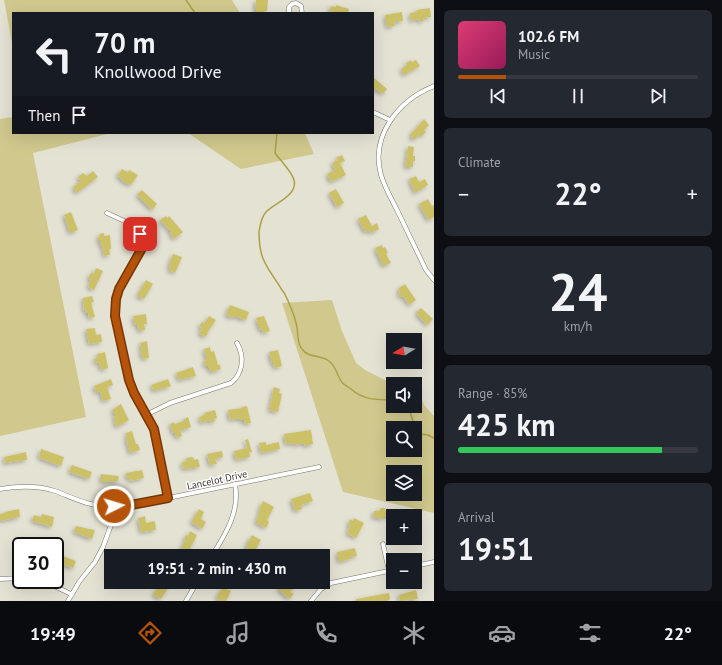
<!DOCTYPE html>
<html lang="en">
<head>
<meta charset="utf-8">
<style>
  body { margin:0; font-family:"PT Sans",sans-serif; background:#242831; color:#f1f3f6; height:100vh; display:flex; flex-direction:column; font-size:15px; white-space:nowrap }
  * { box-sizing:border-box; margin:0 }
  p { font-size:13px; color:#9ea1a6 }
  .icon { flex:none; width:22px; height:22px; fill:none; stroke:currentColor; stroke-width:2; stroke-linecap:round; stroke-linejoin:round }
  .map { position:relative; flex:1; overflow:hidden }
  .details { display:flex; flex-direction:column; gap:10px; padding:10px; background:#0d0f14; width:288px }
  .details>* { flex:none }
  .top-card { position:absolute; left:12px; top:12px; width:362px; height:122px; border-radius:0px; box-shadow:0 4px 16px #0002; background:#171b24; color:#f1f3f6; overflow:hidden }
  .needle { width:26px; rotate:259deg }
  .tools { position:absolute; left:386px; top:333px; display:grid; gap:8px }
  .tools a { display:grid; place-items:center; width:36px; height:36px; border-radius:0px; background:#171b24; box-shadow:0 4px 16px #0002; font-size:20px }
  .speed { position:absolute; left:12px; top:537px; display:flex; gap:8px; font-size:20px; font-weight:700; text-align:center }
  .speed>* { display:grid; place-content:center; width:52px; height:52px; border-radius:50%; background:#171b24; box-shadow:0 4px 16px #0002; line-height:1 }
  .speed .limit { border:2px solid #111; border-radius:6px; background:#fff; color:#111 }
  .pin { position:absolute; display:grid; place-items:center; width:34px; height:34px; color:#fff; margin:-17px; border-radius:8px; box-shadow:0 2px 6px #0006 }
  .me { position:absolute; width:44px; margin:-22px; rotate:85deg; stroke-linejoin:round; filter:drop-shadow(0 0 3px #0008) }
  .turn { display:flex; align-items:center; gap:14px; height:84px; padding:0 16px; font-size:18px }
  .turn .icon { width:52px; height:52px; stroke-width:2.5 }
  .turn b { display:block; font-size:28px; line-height:34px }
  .then { display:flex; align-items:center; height:38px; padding:0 16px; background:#0003; gap:8px; font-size:15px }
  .big { font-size:30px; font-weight:800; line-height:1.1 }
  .details .card { flex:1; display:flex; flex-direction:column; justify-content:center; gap:6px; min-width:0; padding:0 14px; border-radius:6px; background:#242831 }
  .details .dial { align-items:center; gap:0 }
  .dial b { font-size:52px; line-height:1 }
  .song { display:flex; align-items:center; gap:12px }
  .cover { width:48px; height:48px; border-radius:6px; background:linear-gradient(135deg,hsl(340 70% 55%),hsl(330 70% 35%)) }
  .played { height:4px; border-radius:2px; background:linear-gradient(90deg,#b45309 20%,#363941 20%) }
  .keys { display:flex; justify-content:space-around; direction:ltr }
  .heat { display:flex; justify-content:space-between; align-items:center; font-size:22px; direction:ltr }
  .charge { height:6px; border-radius:3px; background:linear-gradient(90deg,#34c759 85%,#363941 0) }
  .trip { position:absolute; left:104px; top:549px; width:226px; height:40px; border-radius:0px; background:#171b24; box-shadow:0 4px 16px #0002; font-weight:800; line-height:40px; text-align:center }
  .tab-bar { display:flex; height:64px; justify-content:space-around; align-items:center; background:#090b0e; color:#9ea1a6 }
  .tab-bar .icon { width:28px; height:28px }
  .tab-bar .active { color:#b45309 }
  .tab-bar b { font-size:18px; color:#f1f3f6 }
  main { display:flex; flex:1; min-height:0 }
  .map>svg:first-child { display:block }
</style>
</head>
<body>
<main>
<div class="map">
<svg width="434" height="601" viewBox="0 0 434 601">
  <defs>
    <filter id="shadow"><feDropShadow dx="-2" dy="2" stdDeviation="2" flood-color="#0004"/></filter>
  </defs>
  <rect width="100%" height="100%" fill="#e4e2d3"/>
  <!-- green -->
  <g fill="#d0c88d" fill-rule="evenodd">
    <polygon points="4,0 232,0 240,13 13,13 13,48"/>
    <polygon points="13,117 13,133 111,133 33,153 86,417 0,436 0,119"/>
    <polygon points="188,133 305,133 314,154 241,169"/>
    <path d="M 332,300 L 342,331 L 356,363 L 365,370 L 387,381 L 395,384 L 393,384 L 393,406 L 415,406 L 415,390 L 418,390 L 424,405 L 434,416 L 434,513 L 343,492 L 282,303 ZM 393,428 L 415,428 L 415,450 L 393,450 ZM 393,472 L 415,472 L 415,494 L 393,494 Z"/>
  </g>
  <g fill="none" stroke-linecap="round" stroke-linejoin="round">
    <!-- stream -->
    <g stroke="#aca046" stroke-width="1.5">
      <polyline points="186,0 195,13"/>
      <path d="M 277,133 L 275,153 C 280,160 292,172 294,180 C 298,196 274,203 266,212 C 261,217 260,226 259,232 C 259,262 268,267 282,290 C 286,294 295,317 296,323 C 299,332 296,342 302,349 C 308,358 321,355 329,361 C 336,366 337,375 341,381 C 343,385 348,386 351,389 C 363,400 377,400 393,400"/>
      <polyline points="405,406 410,412 416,430 421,434 428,435 434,438"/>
    </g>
  </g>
  <!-- building -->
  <g fill="#cdc168" filter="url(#shadow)">
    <polygon points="256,0 268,0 267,11 264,11 264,13 256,13 256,9 255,9"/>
    <polygon points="336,5 349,9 348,13 334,13 329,11 331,6 336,7"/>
    <polygon points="430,8 431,17 423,18 424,21 420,22 419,19 411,21 410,13 417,12 416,10"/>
    <polygon points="402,12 403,21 394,22 395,26 387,27 385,15"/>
    <polygon points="411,60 412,62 416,60 420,66 404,75 401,69 407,65 406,63"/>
    <polygon points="373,77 387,89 383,94 376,89 373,92"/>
    <polygon points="424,119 429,125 424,130 426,132 422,136 420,134 414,140 410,135"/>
    <polygon points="408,146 414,147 413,156 415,156 415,161 413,161 413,167 405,167"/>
    <polygon points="342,155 345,161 340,163 346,175 331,182 327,174 335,170 332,163 338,160 337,157"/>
    <polygon points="122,169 128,172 129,170 138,175 131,185 122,181 123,180 117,176"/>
    <polygon points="93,171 98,177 77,193 73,187 81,181 78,177 83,173 87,176"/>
    <polygon points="416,176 419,182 425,179 428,185 415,193 409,179"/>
    <polygon points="336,189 344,203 337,207 329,193"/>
    <polygon points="142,190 157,204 152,210 137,195"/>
    <polygon points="428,199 432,206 434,205 434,217 428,220 419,204"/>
    <polygon points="71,212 78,230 70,233 64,215"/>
    <polygon points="366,215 372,226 377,223 379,229 371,233 369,230 365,232 358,219"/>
    <polygon points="166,216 167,218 169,216 183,232 174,239 170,233 171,232 160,220"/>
    <polygon points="104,233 104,236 110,235 111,249 109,249 110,255 104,256 102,245 100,246 100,240 98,240 98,237 100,236 99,234"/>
    <polygon points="382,245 383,248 385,247 388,253 386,254 391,263 383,266 375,248"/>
    <polygon points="173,254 182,257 175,273 169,270 170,266 169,265"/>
    <polygon points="96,268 103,271 94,290 88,287 91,280 88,278 91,273 94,274"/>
    <polygon points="146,280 153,284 144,299 137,296"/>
    <polygon points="405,284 416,300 409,305 403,296 400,297 398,294 400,292 398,289"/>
    <polygon points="92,296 94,302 91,302 95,317 89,318 88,313 86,313 85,310 84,311 83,298"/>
    <polygon points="230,305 249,312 246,320 234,316 233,318 226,315"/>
    <polygon points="421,308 433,319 427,325 416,313"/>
    <polygon points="146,314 147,324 144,324 145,330 139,331 137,324 135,325 133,316"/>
    <polygon points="209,316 216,320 207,333 208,334 205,337 199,333 202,328 199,326 202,322 204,324"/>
    <polygon points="264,316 270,331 263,333 262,329 260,330 256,318"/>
    <polygon points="95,328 96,335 101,334 102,342 89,344 86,329"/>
    <polygon points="147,341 149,358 143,359 140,350 142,350 140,343"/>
    <polygon points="210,347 211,352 214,351 218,365 220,365 221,369 211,372 208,366 205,366 204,361 207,360 204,349"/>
    <polygon points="278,350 282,366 275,368 273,363 272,363 269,352"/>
    <polygon points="105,352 108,368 101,370 99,362 95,363 94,359 98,358 97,354"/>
    <polygon points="193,367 196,376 179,380 176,373"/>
    <polygon points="111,379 113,385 107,387 111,399 103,401 100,391 96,393 94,386"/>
    <polygon points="168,379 171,386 154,391 151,385"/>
    <polygon points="274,387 280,389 279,393 282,394 278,412 269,410"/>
    <polygon points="121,404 129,420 117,427 114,422 116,421 113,417 116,416 112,410"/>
    <polygon points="247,406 251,423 245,424 244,420 239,420 239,418 230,420 228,410 242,408 242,407"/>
    <polygon points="215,410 217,418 214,419 215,421 211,423 210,420 201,423 199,417 205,415 204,413"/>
    <polygon points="188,417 191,427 180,431 182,436 177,438 175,433 173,433 170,424 174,422 174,424 184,421 184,419"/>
    <polygon points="311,430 313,444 305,446 304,443 294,445 294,443 286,444 284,434"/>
    <polygon points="132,431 136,444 138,444 140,450 130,453 126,439 127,438 126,433"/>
    <polygon points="248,439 252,452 249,452 250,457 236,460 234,451 247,448 245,440"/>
    <polygon points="266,442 266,445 279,442 280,449 261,453 259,443"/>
    <polygon points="41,449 64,457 61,466 39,458"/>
    <polygon points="222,451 223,457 215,459 217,464 210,465 207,454"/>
    <polygon points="26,452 27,460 5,463 4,457"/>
    <polygon points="193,457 194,460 198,459 200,467 183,469 182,462 187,461 186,458"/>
    <polygon points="72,465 92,472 89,479 69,472"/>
    <polygon points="142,470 144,478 130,481 129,477 126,478 126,473"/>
    <polygon points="101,474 119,476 118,481 101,482"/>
    <polygon points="310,493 313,501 301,505 302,509 295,511 291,499"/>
    <polygon points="263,501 274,507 267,520 269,522 266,528 255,522 259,516 258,515 260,511 259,510"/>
    <polygon points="381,508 385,508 385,511 391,511 390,517 383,517 383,519 373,517 374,511 379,511"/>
    <polygon points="19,509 20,517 0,521 0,514 5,513 5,512"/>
    <polygon points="199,509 204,512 201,519 206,522 202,529 191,522"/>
    <polygon points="42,514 54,517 52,527 32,521 34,515 41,517"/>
    <polygon points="145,516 146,523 155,521 156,530 141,532 138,518"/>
    <polygon points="354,518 364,523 356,538 347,533 350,526 348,525 350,519 353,521"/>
    <polygon points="76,526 95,530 92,539 74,532"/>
    <polygon points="190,531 197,535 189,551 181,547 186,540 184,539 186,535 188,536"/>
    <polygon points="252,535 261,540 252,556 248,556 244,554 248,547 246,546"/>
    <polygon points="355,548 357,556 350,557 350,559 339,562 337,552"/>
    <polygon points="55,553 76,561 73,568 55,562"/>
    <polygon points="161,582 170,582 167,587 168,588 161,599 153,595"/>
    <polygon points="285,582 292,582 296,585 290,592 294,594 289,599 278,589"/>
    <polygon points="223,587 231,591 226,601 221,601 216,598"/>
    <polygon points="416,590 418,599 400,601 399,595"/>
    <polygon points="389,593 390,599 387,601 356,601 356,599"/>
  </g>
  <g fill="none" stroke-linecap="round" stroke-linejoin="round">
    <defs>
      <g id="minor">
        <polyline points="289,13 289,7 292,4 296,3 301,6 302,13"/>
        <path d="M 434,86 C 399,100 370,135 381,175 C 385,188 392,200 398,212 C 407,231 417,251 426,270 L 434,280"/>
        <polyline points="373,112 390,120"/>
        <polyline points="107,213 133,225 138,230 142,239 142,246 140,255 125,276 119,289 116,299 115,316 129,380 134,393 153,429 168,498"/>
        <path d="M 146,415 L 170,403 L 231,383 C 243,373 245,357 237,343"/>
        <path d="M 0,489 C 18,486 37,485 55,491 C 66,495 76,500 87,503 C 104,508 121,507 139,504 L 319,467"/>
        <polyline points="383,544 389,571"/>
        <path d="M 212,556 C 226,533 240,512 235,484"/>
        <polyline points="415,566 434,562"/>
        <polyline points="0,579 21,578"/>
        <polyline points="35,580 50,584 71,594"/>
        <polyline points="68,601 79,582 95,562 103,547 111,525 114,507"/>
        <polyline points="186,601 197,582"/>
        <polyline points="311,601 321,589 331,583 393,570"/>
      </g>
    </defs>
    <!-- minor casing -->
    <use href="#minor" stroke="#767567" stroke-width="5"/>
    <!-- minor -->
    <use href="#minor" stroke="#fff" stroke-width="4"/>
  </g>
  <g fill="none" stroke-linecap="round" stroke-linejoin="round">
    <defs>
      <polyline id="route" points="114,506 131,505 168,498 154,429 134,393 129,380 115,316 116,299 119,289 141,250 142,241 140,234"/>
    </defs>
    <!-- route casing -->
    <use href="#route" stroke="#753606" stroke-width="10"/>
    <!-- route -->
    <use href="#route" stroke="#b45309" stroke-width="7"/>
  </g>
  <g text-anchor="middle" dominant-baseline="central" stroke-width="3" stroke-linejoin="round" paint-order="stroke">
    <!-- street labels -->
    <g font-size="10" fill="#383731" stroke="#fff">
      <text transform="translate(217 480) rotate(-12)">Lancelot Drive</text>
    </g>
  </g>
</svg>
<div class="tools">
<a><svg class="needle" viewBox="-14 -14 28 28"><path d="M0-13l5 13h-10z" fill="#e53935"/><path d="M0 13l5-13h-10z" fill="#9ea1a6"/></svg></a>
<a><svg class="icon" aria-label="sound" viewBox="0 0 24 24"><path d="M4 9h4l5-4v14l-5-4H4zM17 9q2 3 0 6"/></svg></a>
<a><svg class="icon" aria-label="search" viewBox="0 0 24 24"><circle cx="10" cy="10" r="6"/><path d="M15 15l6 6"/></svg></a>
<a><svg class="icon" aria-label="layers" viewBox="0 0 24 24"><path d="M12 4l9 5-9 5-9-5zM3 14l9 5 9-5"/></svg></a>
<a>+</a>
<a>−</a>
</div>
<div class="speed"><div class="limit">30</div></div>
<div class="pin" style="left:140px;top:234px;background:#d93025"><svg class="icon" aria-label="arrive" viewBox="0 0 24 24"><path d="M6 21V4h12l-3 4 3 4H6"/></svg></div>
<svg class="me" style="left:114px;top:506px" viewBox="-20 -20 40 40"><circle r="17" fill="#b45309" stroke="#fff" stroke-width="3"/><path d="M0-11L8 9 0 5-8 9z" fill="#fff"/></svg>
<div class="trip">19:51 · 2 min · 430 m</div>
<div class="top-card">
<div class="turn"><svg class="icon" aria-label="left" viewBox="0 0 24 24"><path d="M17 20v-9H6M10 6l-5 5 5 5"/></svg><div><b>70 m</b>Knollwood Drive</div></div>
<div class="then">Then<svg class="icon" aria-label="arrive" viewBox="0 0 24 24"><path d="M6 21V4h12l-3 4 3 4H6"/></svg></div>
</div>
</div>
<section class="details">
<div class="card">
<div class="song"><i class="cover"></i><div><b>102.6 FM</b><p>Music</p></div></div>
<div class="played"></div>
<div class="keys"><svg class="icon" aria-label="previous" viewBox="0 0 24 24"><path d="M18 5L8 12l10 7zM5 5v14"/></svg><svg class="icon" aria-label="pause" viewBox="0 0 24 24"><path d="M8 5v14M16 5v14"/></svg><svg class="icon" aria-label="next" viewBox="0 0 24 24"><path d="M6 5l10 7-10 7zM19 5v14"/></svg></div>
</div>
<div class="card"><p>Climate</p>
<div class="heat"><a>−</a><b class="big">22°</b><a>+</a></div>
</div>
<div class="card dial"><b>24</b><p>km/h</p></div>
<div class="card"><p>Range · 85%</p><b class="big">425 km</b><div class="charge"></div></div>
<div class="card"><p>Arrival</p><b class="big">19:51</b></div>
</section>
</main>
<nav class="tab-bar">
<b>19:49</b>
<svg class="icon active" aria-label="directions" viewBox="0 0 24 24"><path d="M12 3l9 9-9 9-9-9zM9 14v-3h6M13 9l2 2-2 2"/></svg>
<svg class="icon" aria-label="music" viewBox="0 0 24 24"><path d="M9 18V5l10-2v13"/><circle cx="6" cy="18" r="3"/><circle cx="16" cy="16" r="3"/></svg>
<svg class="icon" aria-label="phone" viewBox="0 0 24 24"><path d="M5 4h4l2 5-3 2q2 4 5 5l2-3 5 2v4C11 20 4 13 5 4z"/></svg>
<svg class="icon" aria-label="climate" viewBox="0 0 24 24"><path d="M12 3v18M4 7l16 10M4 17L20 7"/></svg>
<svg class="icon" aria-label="car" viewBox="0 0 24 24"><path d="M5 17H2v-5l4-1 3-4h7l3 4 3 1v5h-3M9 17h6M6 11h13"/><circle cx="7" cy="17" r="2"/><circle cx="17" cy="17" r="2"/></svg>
<svg class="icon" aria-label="filters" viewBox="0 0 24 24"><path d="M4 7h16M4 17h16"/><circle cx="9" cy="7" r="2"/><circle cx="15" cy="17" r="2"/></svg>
<b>22°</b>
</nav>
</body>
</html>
